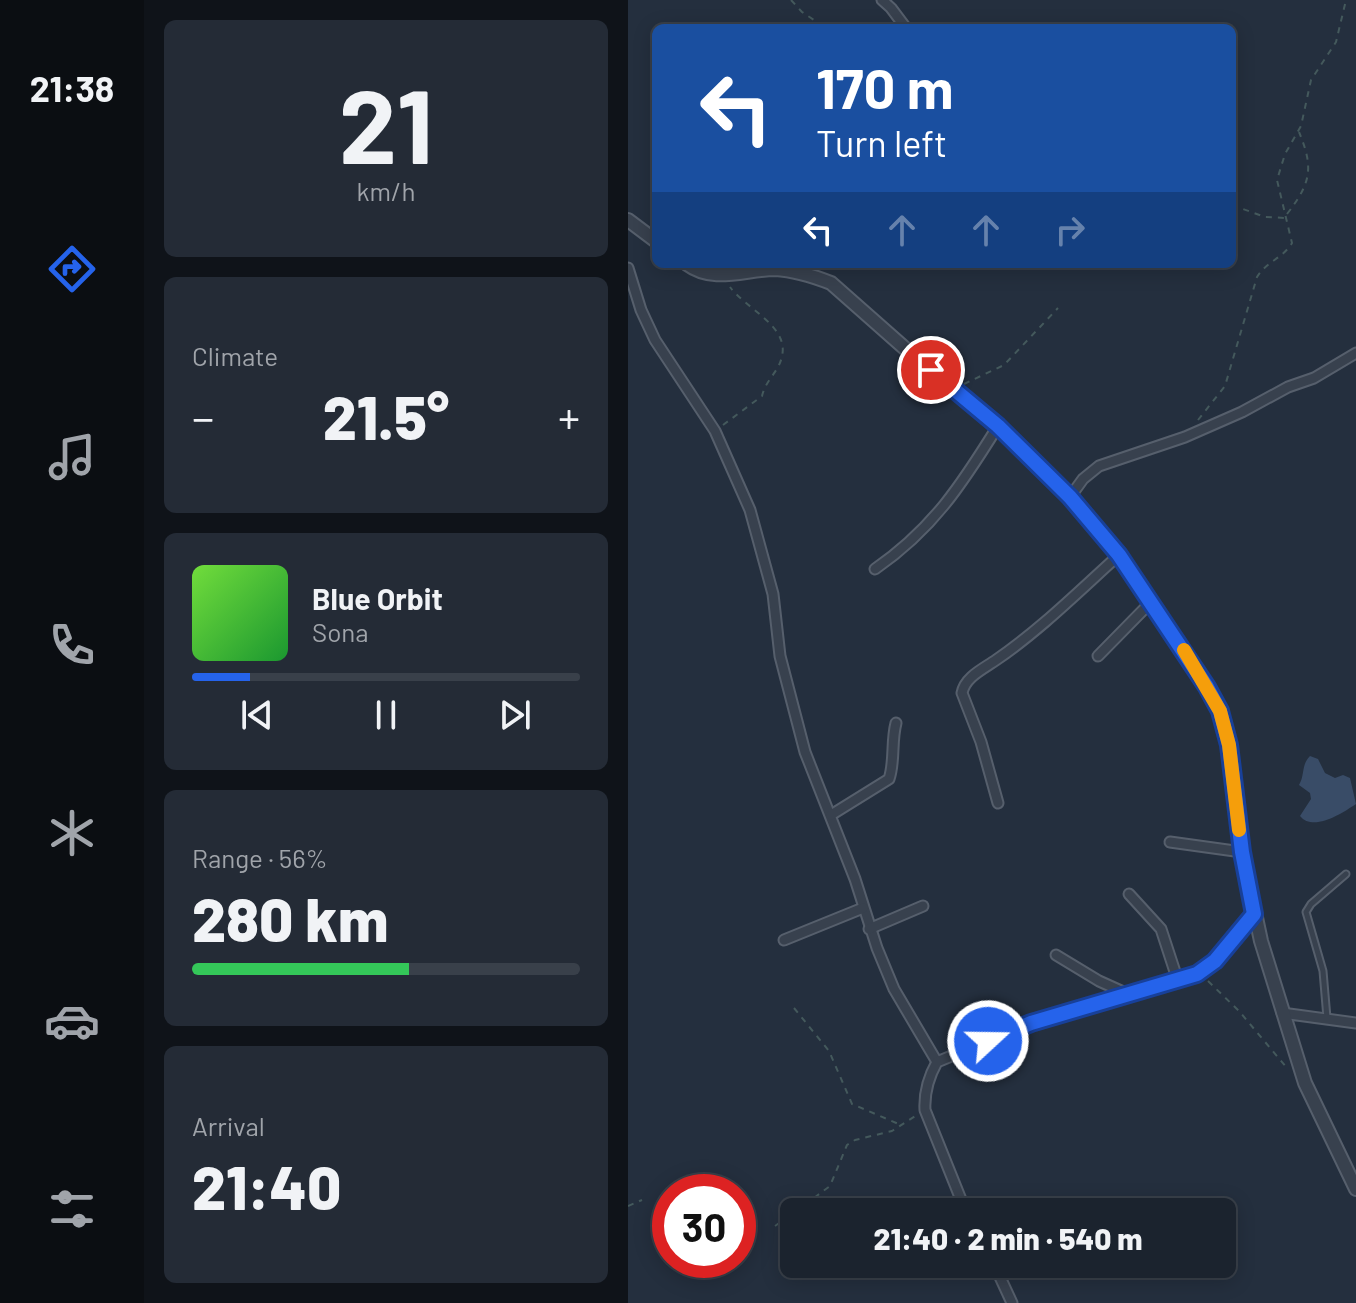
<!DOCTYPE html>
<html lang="en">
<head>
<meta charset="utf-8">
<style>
  body { margin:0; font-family:Barlow,sans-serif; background:#242b36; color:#f1f3f6; height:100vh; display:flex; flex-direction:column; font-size:30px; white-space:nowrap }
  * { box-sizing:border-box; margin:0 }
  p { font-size:26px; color:#a0a4aa }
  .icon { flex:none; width:44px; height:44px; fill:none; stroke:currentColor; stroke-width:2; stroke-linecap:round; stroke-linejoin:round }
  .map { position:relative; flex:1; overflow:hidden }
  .details { display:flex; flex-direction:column; gap:20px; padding:20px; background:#0f1319; width:484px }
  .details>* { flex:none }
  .hud { position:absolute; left:24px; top:24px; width:584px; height:244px; border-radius:12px; box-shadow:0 4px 20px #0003,0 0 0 2px #39404a; background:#1a4fa0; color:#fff; overflow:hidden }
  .speed { position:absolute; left:24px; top:1174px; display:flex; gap:16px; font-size:40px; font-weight:700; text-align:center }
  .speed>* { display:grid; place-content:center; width:104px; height:104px; border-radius:50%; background:#1b232e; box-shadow:0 4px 20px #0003,0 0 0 2px #39404a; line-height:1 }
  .speed .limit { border:12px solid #d22; background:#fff; color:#111 }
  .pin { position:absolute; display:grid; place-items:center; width:68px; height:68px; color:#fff; margin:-34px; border:4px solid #fff; border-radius:50%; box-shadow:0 2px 8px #0007 }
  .me { position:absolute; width:88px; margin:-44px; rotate:69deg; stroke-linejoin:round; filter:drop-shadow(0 0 6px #0008) }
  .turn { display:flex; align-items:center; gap:28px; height:168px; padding:0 32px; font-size:36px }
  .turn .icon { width:104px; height:104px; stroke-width:2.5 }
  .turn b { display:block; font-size:56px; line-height:68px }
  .lanes { display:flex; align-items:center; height:76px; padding:0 32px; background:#0003; justify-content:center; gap:40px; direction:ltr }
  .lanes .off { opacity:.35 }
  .big { font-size:60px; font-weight:800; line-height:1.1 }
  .details .widget { flex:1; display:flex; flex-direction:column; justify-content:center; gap:12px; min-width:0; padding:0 28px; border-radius:12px; background:#242b36 }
  .details .dial { align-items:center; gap:0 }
  .dial b { font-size:104px; line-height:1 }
  .song { display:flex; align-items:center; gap:24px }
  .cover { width:96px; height:96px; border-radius:12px; background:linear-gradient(135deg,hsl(100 70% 55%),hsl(130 70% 35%)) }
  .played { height:8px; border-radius:4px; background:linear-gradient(90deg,#2563eb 15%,#39404a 15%) }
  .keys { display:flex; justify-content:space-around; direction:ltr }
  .heat { display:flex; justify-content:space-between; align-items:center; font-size:44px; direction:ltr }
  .charge { height:12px; border-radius:6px; background:linear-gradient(90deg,#34c759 56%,#39404a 0) }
  .trip { position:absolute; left:152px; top:1198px; width:456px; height:80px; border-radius:12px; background:#1b232e; box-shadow:0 4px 20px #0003,0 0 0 2px #39404a; font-weight:800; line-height:80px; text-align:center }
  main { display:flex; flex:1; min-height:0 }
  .dock { display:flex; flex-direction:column; width:144px; justify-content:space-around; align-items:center; background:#0b0e12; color:#a0a4aa }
  .dock .icon { width:56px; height:56px }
  .dock .selected { color:#2563eb }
  .dock b { font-size:36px; color:#f1f3f6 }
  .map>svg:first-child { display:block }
</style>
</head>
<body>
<main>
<nav class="dock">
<b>21:38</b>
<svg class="icon selected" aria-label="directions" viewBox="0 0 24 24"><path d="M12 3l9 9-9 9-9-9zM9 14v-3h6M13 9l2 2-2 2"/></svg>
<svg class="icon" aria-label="music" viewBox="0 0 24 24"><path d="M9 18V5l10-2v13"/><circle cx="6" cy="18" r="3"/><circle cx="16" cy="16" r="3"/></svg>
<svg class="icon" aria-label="phone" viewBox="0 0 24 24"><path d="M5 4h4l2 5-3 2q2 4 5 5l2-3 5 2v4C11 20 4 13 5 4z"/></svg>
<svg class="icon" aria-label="climate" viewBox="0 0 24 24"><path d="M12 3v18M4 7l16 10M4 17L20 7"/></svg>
<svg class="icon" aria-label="car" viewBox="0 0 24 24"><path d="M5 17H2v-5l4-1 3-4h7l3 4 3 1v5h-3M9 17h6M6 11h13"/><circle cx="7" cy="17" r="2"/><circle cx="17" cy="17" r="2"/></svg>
<svg class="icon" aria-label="filters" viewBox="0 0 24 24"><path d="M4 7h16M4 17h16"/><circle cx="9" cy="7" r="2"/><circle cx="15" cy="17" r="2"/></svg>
</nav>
<section class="details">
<div class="widget dial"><b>21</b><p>km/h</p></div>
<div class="widget"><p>Climate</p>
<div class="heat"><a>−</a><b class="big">21.5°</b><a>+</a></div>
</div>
<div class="widget">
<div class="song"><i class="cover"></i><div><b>Blue Orbit</b><p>Sona</p></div></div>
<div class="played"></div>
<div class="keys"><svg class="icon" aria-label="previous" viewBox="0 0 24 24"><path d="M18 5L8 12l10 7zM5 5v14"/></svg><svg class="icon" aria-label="pause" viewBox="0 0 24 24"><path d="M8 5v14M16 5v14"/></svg><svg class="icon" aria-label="next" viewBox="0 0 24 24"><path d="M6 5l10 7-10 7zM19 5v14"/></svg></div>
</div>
<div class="widget"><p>Range · 56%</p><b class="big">280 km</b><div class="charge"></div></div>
<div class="widget"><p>Arrival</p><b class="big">21:40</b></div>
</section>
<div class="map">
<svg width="728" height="1303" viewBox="0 0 728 1303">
  <rect width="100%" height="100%" fill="#242f3e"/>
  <!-- water -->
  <path fill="#394c67" d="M 682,756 L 690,759 L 697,773 L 707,778 L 715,775 L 722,778 L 728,804 C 713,814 685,832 672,816 L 683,799 L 682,793 L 671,785 C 677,775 673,765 682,756 Z"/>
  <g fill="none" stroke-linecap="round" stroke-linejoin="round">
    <defs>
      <polyline id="service" points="699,1018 695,971 678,912 683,904 718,874"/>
      <g id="minor">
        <polyline points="254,0 263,8 278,28"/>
        <polyline points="0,268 13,310 27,340 87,431 122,510 145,594 152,656 177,752 227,879 249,948 266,989 309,1062"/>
        <polyline points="442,497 455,479 471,466 557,437 614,412 660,387 686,378 728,353"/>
        <path d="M 247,569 C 305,529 334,484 370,426"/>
        <polyline points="470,656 524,601"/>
        <path d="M 370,803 L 353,742 L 334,693 C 337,677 355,669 368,660 C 412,630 451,591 491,555"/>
        <path d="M 203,815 L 261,779 C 267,762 263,742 268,723"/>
        <polyline points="542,842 614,852"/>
        <polyline points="501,894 533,929 550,981"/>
        <polyline points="241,929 295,906"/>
        <polyline points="156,940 235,908"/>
        <polyline points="428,955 471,981 502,995"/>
        <polyline points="654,1013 728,1023"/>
        <path d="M 338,1212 L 297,1110 C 296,1092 300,1078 309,1062 L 403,1023 L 569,974 L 587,961 L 626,914"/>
        <polyline points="366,1264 384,1303"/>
      </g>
      <g id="tertiary">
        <polyline points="0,220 28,241"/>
        <path d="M 59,264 C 86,284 117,269 147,269 C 167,270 185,276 203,283 L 323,389 L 370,426 L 442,497 L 491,555 L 579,687 L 592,711 L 601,745 L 614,852 L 633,941 L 677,1083 L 728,1189"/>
      </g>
    </defs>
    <!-- service casing -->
    <use href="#service" stroke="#565f6c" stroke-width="9"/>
    <!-- minor casing -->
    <use href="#minor" stroke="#565f6c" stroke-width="13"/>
    <!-- tertiary casing -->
    <use href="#tertiary" stroke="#565f6c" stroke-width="16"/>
    <!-- path -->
    <g stroke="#44595c" stroke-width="2" stroke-dasharray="6 6" stroke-linecap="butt">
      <polyline points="163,0 174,12 198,28"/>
      <polyline points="604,205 637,217 658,218"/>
      <path d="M 659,214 C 683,183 686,168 671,132"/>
      <polyline points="336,384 376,365 430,308"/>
      <path d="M 570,420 L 597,386 L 629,277 C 638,262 655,258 664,243 L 649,180 L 657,154 L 673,126 L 683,80 L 708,42 L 718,0"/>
      <path d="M 95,425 L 134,396 C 138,379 151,372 154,356 C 161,326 118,309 102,287"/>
      <polyline points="580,981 611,1011 659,1068"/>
      <polyline points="166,1008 201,1051 224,1104 273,1125"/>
      <polyline points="0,1206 14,1200"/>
      <polyline points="167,1212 202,1186 219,1145 227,1140 264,1131 289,1115"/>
      <polyline points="147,1226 165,1213"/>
    </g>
    <!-- service -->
    <use href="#service" stroke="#38414e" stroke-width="5"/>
    <!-- minor -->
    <use href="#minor" stroke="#38414e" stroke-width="9"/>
    <!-- tertiary -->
    <use href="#tertiary" stroke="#38414e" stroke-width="12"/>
  </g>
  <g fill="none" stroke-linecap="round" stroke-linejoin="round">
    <defs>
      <polyline id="route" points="303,370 370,426 442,497 491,555 579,687 592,711 601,745 614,852 626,914 587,961 569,974 403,1023 360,1041"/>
    </defs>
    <!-- route casing -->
    <use href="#route" stroke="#184099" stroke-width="20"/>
    <!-- route -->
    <use href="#route" stroke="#2563eb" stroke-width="14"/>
    <!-- slow -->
    <polyline stroke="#f59e0b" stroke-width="14" points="556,650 592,711 601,745 611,830"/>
  </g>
</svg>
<div class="speed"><div class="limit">30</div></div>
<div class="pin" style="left:303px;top:370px;background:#d93025"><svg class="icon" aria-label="arrive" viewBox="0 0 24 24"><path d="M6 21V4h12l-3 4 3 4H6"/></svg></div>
<svg class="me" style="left:360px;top:1041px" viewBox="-20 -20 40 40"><circle r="17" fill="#2563eb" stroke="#fff" stroke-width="3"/><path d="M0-11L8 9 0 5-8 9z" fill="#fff"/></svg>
<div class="trip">21:40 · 2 min · 540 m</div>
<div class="hud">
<div class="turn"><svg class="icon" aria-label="left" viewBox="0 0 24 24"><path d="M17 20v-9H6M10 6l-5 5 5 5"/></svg><div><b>170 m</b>Turn left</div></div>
<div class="lanes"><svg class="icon" aria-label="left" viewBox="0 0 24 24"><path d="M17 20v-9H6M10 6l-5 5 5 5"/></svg><svg class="icon off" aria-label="ahead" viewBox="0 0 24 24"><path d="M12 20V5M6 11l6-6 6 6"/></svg><svg class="icon off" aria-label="ahead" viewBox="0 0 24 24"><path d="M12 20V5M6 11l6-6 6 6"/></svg><svg class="icon off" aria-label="right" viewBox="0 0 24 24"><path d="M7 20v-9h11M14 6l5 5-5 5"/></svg></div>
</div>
</div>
</main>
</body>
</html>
